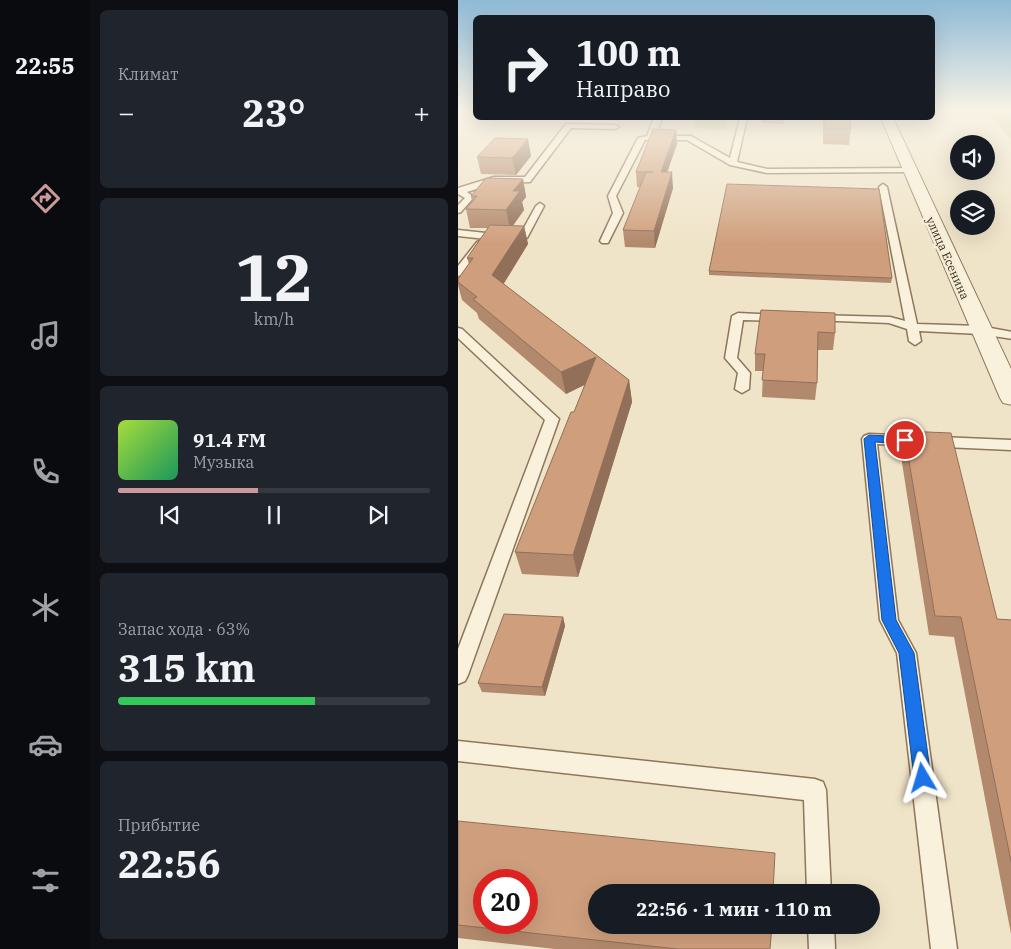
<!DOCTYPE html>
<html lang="ru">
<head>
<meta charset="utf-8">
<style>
  body { margin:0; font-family:"IBM Plex Serif",serif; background:#20242c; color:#f1f3f6; height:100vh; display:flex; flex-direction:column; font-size:19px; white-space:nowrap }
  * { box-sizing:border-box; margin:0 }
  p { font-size:16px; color:#9ea1a6 }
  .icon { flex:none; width:28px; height:28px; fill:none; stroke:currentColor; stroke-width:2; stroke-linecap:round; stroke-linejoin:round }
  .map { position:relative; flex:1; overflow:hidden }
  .panel { display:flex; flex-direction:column; gap:10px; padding:10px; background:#0d0f14; width:368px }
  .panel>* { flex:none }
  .banner { position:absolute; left:15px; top:15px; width:462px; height:105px; border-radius:8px; box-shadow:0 5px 20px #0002; background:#171b24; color:#f1f3f6; overflow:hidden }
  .buttons { position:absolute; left:492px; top:135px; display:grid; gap:10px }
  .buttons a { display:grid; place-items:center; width:45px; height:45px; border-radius:50%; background:#171b24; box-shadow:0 5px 20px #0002; font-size:25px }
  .speed { position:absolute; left:15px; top:869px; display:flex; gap:10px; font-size:25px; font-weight:700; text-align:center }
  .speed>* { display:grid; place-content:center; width:65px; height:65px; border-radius:50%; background:#171b24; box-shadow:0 5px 20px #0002; line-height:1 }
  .speed .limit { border:8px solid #d22; background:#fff; color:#111 }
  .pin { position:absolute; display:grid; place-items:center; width:42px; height:42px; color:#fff; margin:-21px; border:2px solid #fff; border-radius:50%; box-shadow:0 1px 5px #0007 }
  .me { position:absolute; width:55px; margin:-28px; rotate:353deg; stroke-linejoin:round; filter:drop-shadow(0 0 4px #0008) }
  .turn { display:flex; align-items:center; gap:18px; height:105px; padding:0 20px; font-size:22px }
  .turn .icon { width:65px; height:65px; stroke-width:2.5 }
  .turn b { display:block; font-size:35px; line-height:42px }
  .big { font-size:38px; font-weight:800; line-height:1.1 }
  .panel .tile { flex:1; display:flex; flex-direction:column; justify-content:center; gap:8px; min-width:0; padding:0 18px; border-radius:8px; background:#20242c }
  .panel .dial { align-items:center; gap:0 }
  .dial b { font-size:65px; line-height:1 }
  .song { display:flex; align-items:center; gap:15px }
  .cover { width:60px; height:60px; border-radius:8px; background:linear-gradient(135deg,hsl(80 70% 55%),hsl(150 70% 35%)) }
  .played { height:5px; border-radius:2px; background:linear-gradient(90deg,#cc999b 45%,#363941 45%) }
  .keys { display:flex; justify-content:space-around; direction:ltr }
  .heat { display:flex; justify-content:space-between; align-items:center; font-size:28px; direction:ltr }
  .charge { height:8px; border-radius:4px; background:linear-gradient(90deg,#34c759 63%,#363941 0) }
  .trip { position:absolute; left:130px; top:884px; width:292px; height:50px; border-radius:25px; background:#171b24; box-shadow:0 5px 20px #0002; font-weight:800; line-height:50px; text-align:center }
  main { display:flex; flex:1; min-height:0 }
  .dock { display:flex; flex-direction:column; width:90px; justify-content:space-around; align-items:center; background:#090b0e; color:#9ea1a6 }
  .dock .icon { width:35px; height:35px }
  .dock .current { color:#cc999b }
  .dock b { font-size:22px; color:#f1f3f6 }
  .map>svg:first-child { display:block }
</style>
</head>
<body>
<main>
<nav class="dock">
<b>22:55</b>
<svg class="icon current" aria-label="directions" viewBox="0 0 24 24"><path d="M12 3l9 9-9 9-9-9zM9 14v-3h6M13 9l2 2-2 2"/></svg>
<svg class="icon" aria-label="music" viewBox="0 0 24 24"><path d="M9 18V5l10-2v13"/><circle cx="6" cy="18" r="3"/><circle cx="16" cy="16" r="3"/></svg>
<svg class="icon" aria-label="phone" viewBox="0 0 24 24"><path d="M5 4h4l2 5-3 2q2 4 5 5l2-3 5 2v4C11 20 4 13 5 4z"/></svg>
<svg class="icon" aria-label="climate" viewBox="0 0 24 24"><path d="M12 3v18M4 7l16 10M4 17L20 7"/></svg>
<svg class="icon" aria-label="car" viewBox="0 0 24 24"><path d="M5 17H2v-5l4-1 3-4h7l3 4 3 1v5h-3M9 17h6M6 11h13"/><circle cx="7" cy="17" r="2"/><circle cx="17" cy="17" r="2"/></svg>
<svg class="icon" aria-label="filters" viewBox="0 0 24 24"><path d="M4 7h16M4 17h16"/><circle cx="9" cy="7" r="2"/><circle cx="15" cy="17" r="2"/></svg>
</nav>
<section class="panel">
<div class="tile"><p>Климат</p>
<div class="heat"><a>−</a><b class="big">23°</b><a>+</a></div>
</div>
<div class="tile dial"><b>12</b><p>km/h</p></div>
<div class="tile">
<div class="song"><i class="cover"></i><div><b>91.4 FM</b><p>Музыка</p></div></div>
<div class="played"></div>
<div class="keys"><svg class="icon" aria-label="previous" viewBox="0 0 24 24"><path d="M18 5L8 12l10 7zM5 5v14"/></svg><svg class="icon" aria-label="pause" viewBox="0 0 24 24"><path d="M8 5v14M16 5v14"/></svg><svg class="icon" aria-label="next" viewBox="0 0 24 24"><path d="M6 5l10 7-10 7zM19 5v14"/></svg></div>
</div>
<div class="tile"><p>Запас хода · 63%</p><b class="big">315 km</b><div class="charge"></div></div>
<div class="tile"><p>Прибытие</p><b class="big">22:56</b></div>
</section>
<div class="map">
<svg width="554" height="949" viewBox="0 0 554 949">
  <rect width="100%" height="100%" fill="#f0e4c8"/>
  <!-- green -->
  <g fill="#c9cf9b">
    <polygon points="530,111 553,111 553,140"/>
    <polygon points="239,118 270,118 267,129 236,128"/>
  </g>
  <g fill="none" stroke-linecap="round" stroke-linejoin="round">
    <defs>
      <g id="service">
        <polygon points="196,118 204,118 197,136 233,136 272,158 282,118 289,118 279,162 309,169 451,168 455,170 451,172 309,173 272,165 229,140 187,140 158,196 165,213 150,243 144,243 142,241 155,213 150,196 180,138 189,136"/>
        <polygon points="108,124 157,125 161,127 157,129 113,128 72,182 37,183 9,192 16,197 3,212 0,213 0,205 7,198 0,194 0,188 36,177 67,177"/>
        <polygon points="425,184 429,187 459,324 522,326 554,332 554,339 522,334 461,331 463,341 457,345 451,341 449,329 431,323 353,320 351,318 357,315 432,317 447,321 421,187"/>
        <polygon points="82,203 86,206 69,238 45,238 45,234 63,233 78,206"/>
        <polygon points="0,230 28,233 33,236 28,239 0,236"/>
        <polygon points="22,241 27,244 4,275 0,276 0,266 19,242"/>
        <polygon points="280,313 321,315 327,318 321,321 285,320 279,358 292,373 291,389 284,393 277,389 280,373 267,358 274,316"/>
        <polygon points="0,328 4,329 101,419 10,675 7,681 0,684 0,649 87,420 0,338"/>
        <polygon points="411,434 554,440 554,450 419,444 440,620 458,653 499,949 473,949 439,653 422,620 404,439 406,436"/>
        <polygon points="0,741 357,779 365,782 368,790 373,892 349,892 346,800 0,761"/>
        <polygon points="350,925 376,925 377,949 351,949"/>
      </g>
      <polygon id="minor" points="423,118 435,118 554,371 554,405 545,403 542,398"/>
    </defs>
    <!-- service casing -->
    <use href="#service" stroke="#8d765c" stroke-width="3"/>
    <!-- minor casing -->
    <use href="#minor" stroke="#8d765c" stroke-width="2"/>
    <!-- service -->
    <use href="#service" fill="#faf1dc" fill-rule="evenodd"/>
    <!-- minor -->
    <use href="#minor" fill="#faf1dc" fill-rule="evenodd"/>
  </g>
  <!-- wall -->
  <g fill="#b2896c">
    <polygon points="303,118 326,118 326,124 303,123"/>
    <polygon points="365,118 392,118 393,128 391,145 365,144"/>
    <polygon points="218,130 219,144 209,172 215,188 197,248 167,247 165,230 182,187 179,187 178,172"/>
    <polygon points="73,156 58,175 23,174 19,157"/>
    <polygon points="65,179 68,197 64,202 66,210 55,226 66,226 70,244 45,284 171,380 174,402 120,577 64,574 57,552 116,412 127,384 108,394 21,319 19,313 4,300 0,285 0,279 11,264 9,258 30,228 12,228 8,209 14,201 13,196"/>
    <polygon points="251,271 434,278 433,283 251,275"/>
    <polygon points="303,310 377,333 375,350 360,350 359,383 357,400 304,397 305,371 297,371 297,354"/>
    <polygon points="446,431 539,619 554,620 554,939 496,637 471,635 442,450"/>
    <polygon points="105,617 107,626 87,696 24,692 20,683"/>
    <polygon points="0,821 312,949 97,949 0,938"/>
  </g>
  <!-- shaded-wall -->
  <g fill="#916f58">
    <polygon points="218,130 219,144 204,187 203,172"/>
    <polygon points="70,139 73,156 58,175 54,158"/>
    <polygon points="214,172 215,188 197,248 196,231"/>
    <polygon points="65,179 68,197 64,202 66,210 52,229 48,210 55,191"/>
    <polygon points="66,226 70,244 39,295 34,275"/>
    <polygon points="138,357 141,378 108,394 103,372"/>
    <polygon points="171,380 174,402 120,577 115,555"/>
    <polygon points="105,617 107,626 87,696 84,687"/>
  </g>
  <!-- building -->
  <g fill="#cf9f7d" stroke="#916f58" fill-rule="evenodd">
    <polygon points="366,118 392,118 393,128 366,128"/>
    <polygon points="195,129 218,130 203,172 214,172 196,231 165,230 188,172 195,172 178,172"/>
    <polygon points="37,138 70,139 54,158 19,157"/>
    <polygon points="28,178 65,179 55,191 62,191 48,210 8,209 19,196 13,196"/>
    <polygon points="269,184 421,189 434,278 251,271"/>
    <polygon points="32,225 66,226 34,275 171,380 115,555 57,552 113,412 116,412 138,357 103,372 15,299 19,297 0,282 0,279 15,258 9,258"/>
    <polygon points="303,310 377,313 377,333 360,332 359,383 304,380 307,354 297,354"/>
    <polygon points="446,431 493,433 539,619 554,620 554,866 503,617 477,616"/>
    <polygon points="46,614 105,617 84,687 20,683"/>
    <path d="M 0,821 L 317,853 L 315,892 L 139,892 L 139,925 L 314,925 L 312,949 L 220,949 L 0,925 ZM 26,880 L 69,880 L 69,922 L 26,922 Z"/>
  </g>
  <!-- sky -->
  <linearGradient id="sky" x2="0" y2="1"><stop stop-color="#8fbad6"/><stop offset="0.45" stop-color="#f8f3e6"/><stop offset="1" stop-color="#f8f3e6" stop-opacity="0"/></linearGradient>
  <rect width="554" height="244" fill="url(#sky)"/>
  <!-- route -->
  <polygon fill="#1a73e8" stroke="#114b97" points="411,435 447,437 452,440 447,444 417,442 438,620 456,653 473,778 470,784 465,787 459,784 456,778 441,653 424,620 406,439"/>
  <g text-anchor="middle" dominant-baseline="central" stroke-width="5" stroke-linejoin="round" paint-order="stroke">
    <!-- far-street labels -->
    <g font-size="12" fill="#3d2e20" stroke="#f7eed8">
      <text transform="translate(490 258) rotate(66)">улица Есенина</text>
    </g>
  </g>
</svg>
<div class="buttons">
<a><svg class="icon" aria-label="sound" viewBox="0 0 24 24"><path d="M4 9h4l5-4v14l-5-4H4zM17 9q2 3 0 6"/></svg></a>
<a><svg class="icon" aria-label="layers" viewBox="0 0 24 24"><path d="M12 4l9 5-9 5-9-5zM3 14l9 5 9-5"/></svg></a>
</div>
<div class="speed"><div class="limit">20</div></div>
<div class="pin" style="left:447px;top:440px;background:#d93025"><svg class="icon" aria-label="arrive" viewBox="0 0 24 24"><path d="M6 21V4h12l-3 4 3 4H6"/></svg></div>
<svg class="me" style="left:465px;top:778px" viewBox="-20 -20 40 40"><path d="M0-17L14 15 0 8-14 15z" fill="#1a73e8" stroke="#fff" stroke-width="4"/></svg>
<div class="trip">22:56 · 1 мин · 110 m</div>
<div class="banner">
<div class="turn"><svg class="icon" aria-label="right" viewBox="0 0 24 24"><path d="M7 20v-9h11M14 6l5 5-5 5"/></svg><div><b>100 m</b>Направо</div></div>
</div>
</div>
</main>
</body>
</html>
